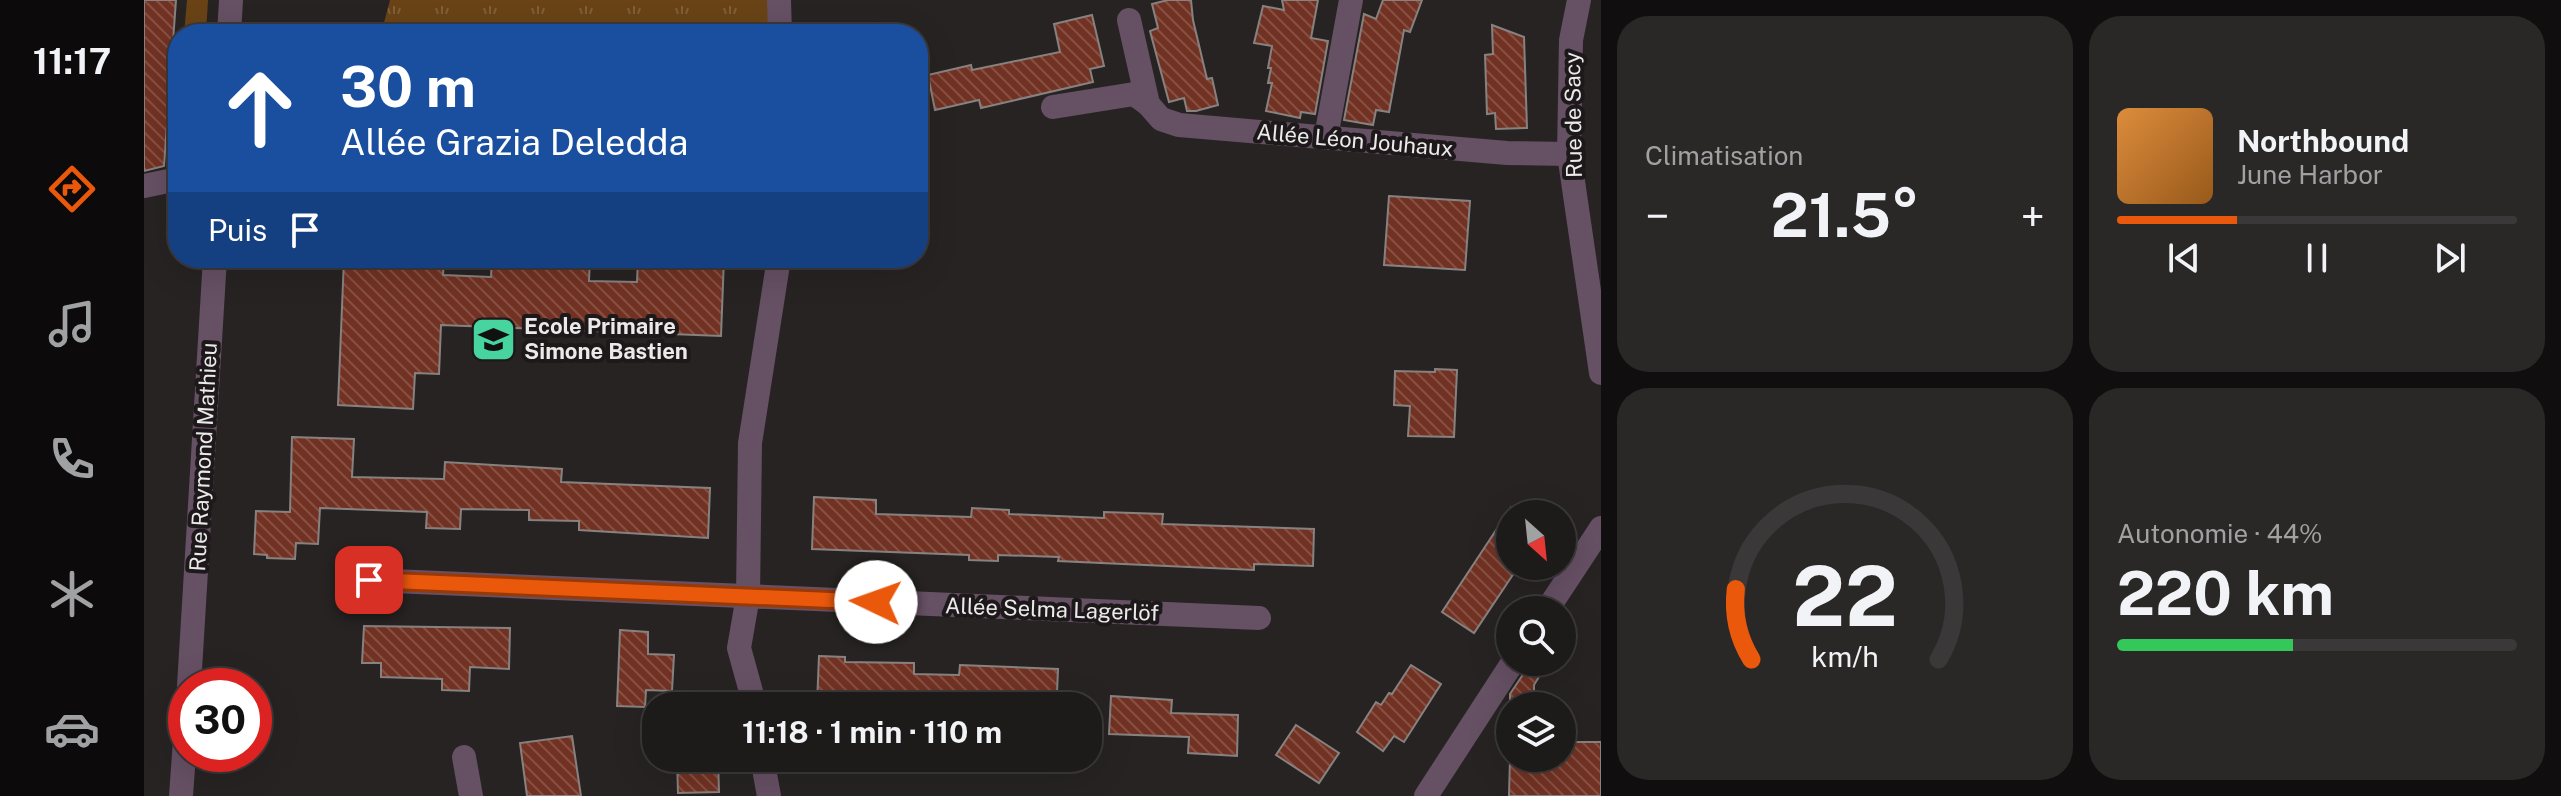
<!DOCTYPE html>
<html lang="fr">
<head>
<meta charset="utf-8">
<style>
  body { margin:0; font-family:"Public Sans",sans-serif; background:#2a2727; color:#f1f3f6; height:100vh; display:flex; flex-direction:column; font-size:30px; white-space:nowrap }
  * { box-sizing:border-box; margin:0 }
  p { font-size:26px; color:#a0a1a2 }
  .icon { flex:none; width:44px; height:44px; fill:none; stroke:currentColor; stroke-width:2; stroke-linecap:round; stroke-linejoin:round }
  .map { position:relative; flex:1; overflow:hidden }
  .sheet { display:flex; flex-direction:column; gap:16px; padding:16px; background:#100e0e; width:960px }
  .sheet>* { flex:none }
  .top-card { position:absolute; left:24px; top:24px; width:760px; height:244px; border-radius:32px; box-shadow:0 8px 32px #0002,0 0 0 2px #3b3839; background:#1a4fa0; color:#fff; overflow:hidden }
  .needle { width:52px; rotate:153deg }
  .fabs { position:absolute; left:1352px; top:500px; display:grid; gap:16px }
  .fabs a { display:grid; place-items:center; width:80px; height:80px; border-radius:50%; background:#1d1a1a; box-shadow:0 8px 32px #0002,0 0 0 2px #3b3839; font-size:40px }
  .speed { position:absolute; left:24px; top:668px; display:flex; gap:16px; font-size:40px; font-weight:700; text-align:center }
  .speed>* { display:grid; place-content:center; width:104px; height:104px; border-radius:50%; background:#1d1a1a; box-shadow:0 8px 32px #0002,0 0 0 2px #3b3839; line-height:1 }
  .speed .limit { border:12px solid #d22; background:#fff; color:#111 }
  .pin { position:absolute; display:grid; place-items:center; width:68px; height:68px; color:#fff; margin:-34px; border-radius:16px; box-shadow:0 4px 12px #0006 }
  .me { position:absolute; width:88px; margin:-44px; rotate:273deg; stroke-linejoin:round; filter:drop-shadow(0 0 6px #0008) }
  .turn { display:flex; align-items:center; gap:28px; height:168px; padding:0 40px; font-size:36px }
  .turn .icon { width:104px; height:104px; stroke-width:2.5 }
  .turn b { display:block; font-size:56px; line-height:68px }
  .then { display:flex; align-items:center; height:76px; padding:0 40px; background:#0003; gap:16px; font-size:30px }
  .big { font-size:60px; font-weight:700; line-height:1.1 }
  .sheet .card { flex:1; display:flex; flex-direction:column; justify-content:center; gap:12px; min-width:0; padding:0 28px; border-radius:32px; background:#2a2727 }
  .sheet .dial { align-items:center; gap:0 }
  .dial svg { height:208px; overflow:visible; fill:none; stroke:#3b3839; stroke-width:7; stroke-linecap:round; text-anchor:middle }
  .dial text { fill:#f1f3f6; stroke:none }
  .song { display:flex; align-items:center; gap:24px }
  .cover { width:96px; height:96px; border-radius:12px; background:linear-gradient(135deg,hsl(30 70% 55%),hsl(30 70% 35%)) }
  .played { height:8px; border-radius:4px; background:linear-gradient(90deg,#ea580c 30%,#3b3839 30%) }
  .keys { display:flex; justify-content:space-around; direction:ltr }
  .heat { display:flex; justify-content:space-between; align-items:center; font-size:44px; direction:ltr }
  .charge { height:12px; border-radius:6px; background:linear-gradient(90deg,#34c759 44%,#3b3839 0) }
  .sheet .tiles { flex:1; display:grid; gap:16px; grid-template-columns:repeat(2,1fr) }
  .trip { position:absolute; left:498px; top:692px; width:460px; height:80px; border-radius:32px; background:#1d1a1a; box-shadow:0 8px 32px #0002,0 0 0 2px #3b3839; font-weight:700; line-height:80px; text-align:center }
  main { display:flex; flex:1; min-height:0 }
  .tabs { display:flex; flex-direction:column; width:144px; justify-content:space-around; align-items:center; background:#0c0a0a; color:#a0a1a2 }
  .tabs .icon { width:56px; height:56px }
  .tabs .active { color:#ea580c }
  .tabs b { font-size:36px; color:#f1f3f6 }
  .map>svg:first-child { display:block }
</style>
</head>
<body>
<main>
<nav class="tabs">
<b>11:17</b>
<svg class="icon active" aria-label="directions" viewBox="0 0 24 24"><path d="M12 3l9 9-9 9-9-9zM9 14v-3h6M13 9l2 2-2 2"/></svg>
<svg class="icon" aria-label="music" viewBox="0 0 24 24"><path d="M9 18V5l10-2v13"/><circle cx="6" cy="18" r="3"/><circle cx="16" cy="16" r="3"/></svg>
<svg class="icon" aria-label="phone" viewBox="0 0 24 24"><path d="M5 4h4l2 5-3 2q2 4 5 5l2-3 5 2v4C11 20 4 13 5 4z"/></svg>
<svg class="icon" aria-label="climate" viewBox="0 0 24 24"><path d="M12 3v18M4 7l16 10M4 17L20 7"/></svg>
<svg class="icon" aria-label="car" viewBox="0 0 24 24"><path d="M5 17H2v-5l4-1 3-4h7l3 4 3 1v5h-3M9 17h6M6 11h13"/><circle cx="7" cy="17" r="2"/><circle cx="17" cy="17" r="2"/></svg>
</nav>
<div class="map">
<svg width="1457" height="796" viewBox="0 0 1457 796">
  <defs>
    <pattern id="park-tufts" width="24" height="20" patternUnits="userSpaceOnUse" patternTransform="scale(2)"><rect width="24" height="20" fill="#694316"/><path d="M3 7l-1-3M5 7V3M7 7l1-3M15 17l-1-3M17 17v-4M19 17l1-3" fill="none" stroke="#7f5e38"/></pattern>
    <pattern id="building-back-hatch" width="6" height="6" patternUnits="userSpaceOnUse" patternTransform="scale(2)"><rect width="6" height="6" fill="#723223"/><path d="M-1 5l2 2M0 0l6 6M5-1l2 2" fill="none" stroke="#865043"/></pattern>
  </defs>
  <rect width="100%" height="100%" fill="#272323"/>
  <!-- green -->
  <polygon fill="#694316" points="43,0 64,0 62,34 40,34"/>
  <!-- park -->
  <polygon fill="url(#park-tufts)" points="246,0 635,0 636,34 237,34"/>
  <!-- building -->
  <g fill="url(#building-back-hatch)" stroke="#878280" stroke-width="2">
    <polygon points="0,0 32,0 20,166 0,171"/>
    <polygon points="1024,0 1047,0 1049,20 1063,79 1068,78 1074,105 1052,111 1043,111 1040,98 1025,102 1006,31 1014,28 1008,4"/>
    <polygon points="1138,0 1174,0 1167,38 1184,41 1171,114 1157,112 1156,118 1122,111 1128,83 1124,83 1127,68 1124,68 1128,46 1110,43 1119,6 1140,10"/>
    <polygon points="1239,0 1278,0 1266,32 1260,30 1245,112 1232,110 1229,125 1200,120 1220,14 1232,19"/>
    <polygon points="948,15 960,66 946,69 949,82 837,108 835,100 791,110 784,75 827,65 828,70 916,52 910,24"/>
    <polygon points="1348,25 1380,37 1383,128 1352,129 1351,113 1343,114 1341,55 1349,54"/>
    <polygon points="1245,196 1326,201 1321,270 1240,265"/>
    <polygon points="200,258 300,258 299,275 347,277 348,258 446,258 445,281 493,282 494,258 580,258 577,336 297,325 295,374 271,373 269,409 194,405"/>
    <polygon points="1291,369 1313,370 1310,437 1264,436 1266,406 1250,405 1251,371 1291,372"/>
    <polygon points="148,437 210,439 208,477 300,479 301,462 418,469 417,482 566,488 564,538 435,530 435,521 385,520 385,510 317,509 316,529 282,528 283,512 176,508 174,544 152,543 151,559 123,558 123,555 110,554 112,511 146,512"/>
    <polygon points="670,497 732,500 732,514 827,517 828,508 865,510 865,514 960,518 960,512 1019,514 1018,524 1170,529 1169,566 1110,564 1110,570 914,561 915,557 854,555 854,561 825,560 825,555 668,549"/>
    <polygon points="1366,509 1366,566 1372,570 1330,633 1298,612"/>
    <polygon points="220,626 366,628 365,669 326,667 325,691 298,690 298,679 237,677 237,663 218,663"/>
    <polygon points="476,630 504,632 504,654 530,655 528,691 502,690 501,707 473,706"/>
    <polygon points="675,656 701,657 701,662 770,663 770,674 815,675 816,665 914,669 913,693 870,692 869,706 673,704"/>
    <polygon points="1384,662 1404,662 1390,685 1390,706 1366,706 1366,694 1382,670"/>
    <polygon points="1267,665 1297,684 1260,742 1250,736 1239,751 1213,732 1232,702 1237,705 1245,693 1248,694"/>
    <polygon points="967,696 1028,700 1027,713 1094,715 1093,756 1044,753 1045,737 965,734"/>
    <polygon points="1152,725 1195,753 1175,783 1132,755"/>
    <polygon points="428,736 437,796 383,796 376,743"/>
    <polygon points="1418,742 1457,742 1457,796 1365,796 1366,758 1418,758"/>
    <polygon points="533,758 574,758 575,792 534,793"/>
  </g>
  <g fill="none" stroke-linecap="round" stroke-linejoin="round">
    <!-- minor -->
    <g stroke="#665064" stroke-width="24">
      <polyline points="635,0 636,34"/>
      <polyline points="1435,0 1427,40 1425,154 1457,373"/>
      <polyline points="985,20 1004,104"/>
      <polyline points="85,34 87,0"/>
      <polyline points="909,107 990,94 1004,104 1017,119 1035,125 1363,153 1425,154"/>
      <polyline points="1182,137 1207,0"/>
      <polyline points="0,186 34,179"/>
      <polyline points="225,580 1115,618"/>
      <polyline points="1403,610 1457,528"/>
      <polyline points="45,686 71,258"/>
      <polyline points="611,706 595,648 604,596 606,443 635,258"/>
      <polyline points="320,757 327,796"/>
      <polyline points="618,758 625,796"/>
      <polyline points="37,796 42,726"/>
      <polyline points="1282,796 1369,662"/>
    </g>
  </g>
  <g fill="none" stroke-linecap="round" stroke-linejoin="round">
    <defs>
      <polyline id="route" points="225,580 732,602"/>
    </defs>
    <!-- route casing -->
    <use href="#route" stroke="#983908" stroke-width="20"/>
    <!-- route -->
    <use href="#route" stroke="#ea580c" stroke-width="14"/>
  </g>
  <!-- icons -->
  <defs>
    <symbol id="school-square" viewBox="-11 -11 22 22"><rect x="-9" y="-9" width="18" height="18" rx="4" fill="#47d49e" stroke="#1d191a"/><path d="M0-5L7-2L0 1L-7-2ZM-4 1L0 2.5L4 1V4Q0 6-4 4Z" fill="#111"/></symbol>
  </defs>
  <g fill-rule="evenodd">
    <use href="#school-square" x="324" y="314" width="51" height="51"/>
  </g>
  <g text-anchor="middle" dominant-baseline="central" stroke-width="8" stroke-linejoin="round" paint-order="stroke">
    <!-- street labels -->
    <g font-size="22" fill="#ece9ea" stroke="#1d191a">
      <text transform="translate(1429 115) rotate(-91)">Rue de Sacy</text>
      <text transform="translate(1211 140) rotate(5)">Allée Léon Jouhaux</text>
      <text transform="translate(59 457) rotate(-87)">Rue Raymond Mathieu</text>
      <text transform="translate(908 609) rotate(2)">Allée Selma Lagerlöf</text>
    </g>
    <!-- poi labels -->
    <g font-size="22" font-weight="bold" fill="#ece9ea" stroke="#1d191a" text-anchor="start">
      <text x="380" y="326">Ecole Primaire<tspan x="380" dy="25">Simone Bastien</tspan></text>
    </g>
  </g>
</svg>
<div class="fabs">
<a><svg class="needle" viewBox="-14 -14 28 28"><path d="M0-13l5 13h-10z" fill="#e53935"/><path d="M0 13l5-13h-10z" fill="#a0a1a2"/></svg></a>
<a><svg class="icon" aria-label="search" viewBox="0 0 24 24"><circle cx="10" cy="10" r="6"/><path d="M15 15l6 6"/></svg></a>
<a><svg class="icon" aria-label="layers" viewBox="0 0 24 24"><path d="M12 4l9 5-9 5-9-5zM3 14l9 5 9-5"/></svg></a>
</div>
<div class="speed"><div class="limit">30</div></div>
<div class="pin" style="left:225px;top:580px;background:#d93025"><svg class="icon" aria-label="arrive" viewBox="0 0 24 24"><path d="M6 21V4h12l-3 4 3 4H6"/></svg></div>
<svg class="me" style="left:732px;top:602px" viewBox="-20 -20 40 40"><circle r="19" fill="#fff"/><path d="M0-13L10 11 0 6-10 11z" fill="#ea580c"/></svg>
<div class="trip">11:18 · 1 min · 110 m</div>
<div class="top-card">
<div class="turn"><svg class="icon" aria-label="ahead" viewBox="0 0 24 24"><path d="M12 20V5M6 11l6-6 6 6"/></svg><div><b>30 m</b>Allée Grazia Deledda</div></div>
<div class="then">Puis<svg class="icon" aria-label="arrive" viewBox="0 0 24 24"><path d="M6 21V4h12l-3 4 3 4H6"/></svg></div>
</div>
</div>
<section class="sheet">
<div class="tiles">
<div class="card"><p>Climatisation</p>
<div class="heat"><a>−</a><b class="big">21.5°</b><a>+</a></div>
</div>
<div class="card">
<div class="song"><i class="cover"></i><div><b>Northbound</b><p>June Harbor</p></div></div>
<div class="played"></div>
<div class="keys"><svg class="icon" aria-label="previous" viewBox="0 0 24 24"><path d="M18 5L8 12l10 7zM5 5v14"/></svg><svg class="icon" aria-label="pause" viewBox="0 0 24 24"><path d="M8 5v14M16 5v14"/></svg><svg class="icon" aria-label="next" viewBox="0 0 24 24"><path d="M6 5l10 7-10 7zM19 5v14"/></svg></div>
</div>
<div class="card dial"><svg viewBox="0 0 100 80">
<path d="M14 69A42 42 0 1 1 86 69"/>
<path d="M14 69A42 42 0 0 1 8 42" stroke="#ea580c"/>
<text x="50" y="56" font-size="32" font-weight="700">22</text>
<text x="50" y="72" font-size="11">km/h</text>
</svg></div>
<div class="card"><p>Autonomie · 44%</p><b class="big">220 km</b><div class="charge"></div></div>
</div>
</section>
</main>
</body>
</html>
